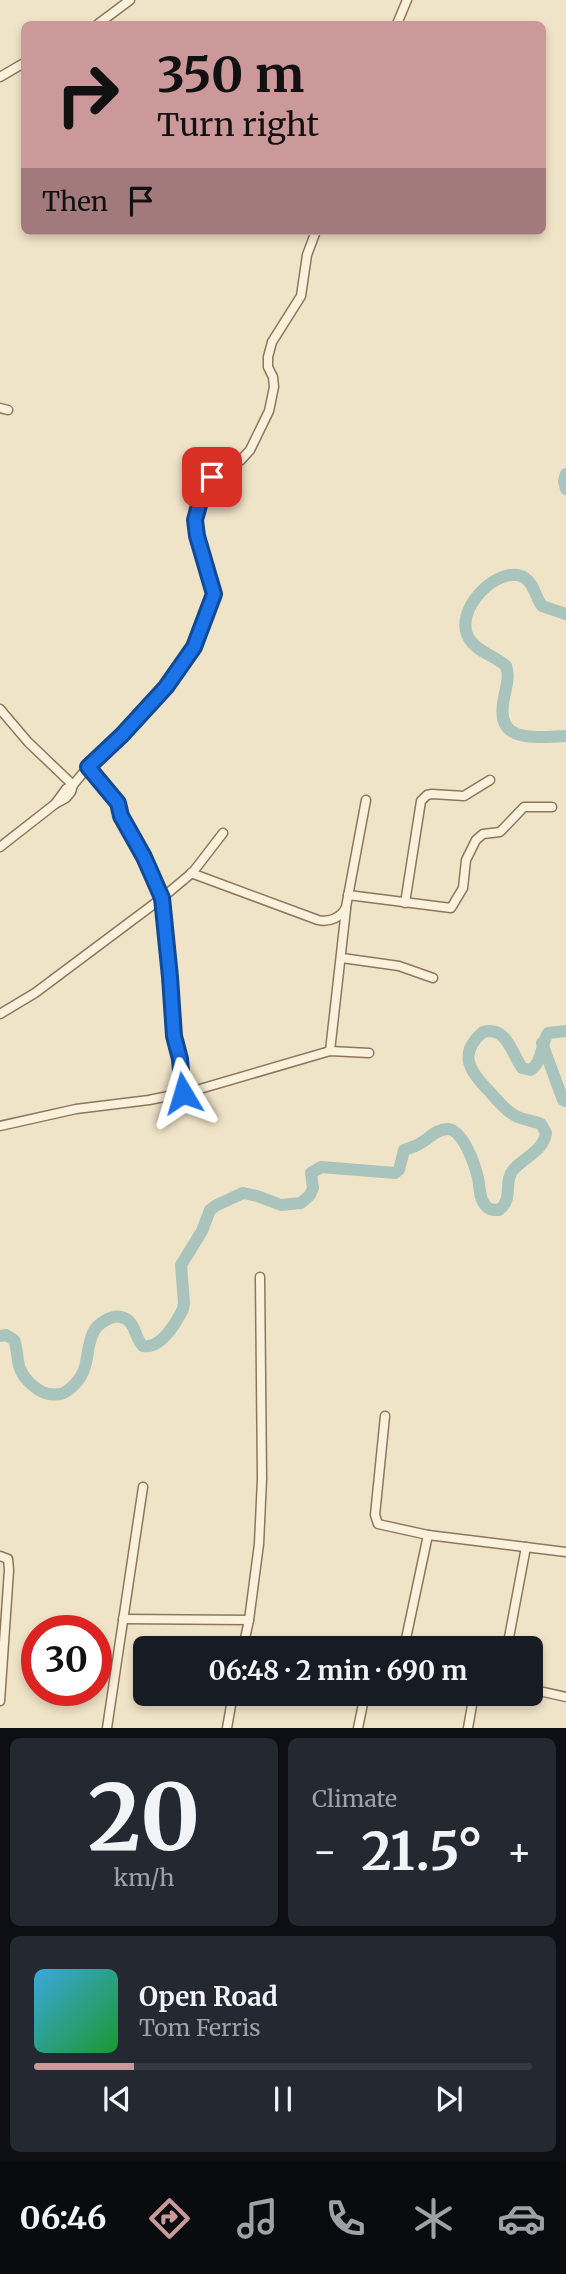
<!DOCTYPE html>
<html lang="en">
<head>
<meta charset="utf-8">
<style>
  body { margin:0; font-family:Merriweather,serif; background:#242831; color:#f1f3f6; height:100vh; display:flex; flex-direction:column; font-size:26px; white-space:nowrap }
  * { box-sizing:border-box; margin:0 }
  p { font-size:23px; color:#9ea1a6 }
  .icon { flex:none; width:38px; height:38px; fill:none; stroke:currentColor; stroke-width:2; stroke-linecap:round; stroke-linejoin:round }
  .map { position:relative; height:1728px; overflow:hidden }
  .panel { display:flex; flex-direction:column; gap:10px; padding:10px; background:#0d0f14; flex:1 }
  .panel>* { flex:none }
  .banner { position:absolute; left:21px; top:21px; width:525px; height:214px; border-radius:10px; box-shadow:0 4px 10px #0003; background:#cc999b; color:#111; overflow:hidden }
  .speed { position:absolute; left:21px; top:1615px; display:flex; gap:14px; font-size:35px; font-weight:700; text-align:center }
  .speed>* { display:grid; place-content:center; width:91px; height:91px; border-radius:50%; background:#171b24; box-shadow:0 4px 10px #0003; line-height:1 }
  .speed .limit { border:10px solid #d22; background:#fff; color:#111 }
  .pin { position:absolute; display:grid; place-items:center; width:60px; height:60px; color:#fff; margin:-30px; border-radius:14px; box-shadow:0 4px 10px #0006 }
  .me { position:absolute; width:77px; margin:-38px; rotate:353deg; stroke-linejoin:round; filter:drop-shadow(0 0 5px #0008) }
  .turn { display:flex; align-items:center; gap:24px; height:147px; padding:0 21px; font-size:32px }
  .turn .icon { width:91px; height:91px; stroke-width:2.5 }
  .turn b { display:block; font-size:49px; line-height:60px }
  .then { display:flex; align-items:center; height:66px; padding:0 21px; background:#0003; gap:14px; font-size:26px }
  .big { font-size:52px; font-weight:700; line-height:1.1 }
  .panel .tile { flex:1; display:flex; flex-direction:column; justify-content:center; gap:10px; min-width:0; padding:0 24px; border-radius:10px; background:#242831 }
  .panel .dial { align-items:center; gap:0 }
  .dial b { font-size:91px; line-height:1 }
  .song { display:flex; align-items:center; gap:21px }
  .cover { width:84px; height:84px; border-radius:10px; background:linear-gradient(135deg,hsl(200 70% 55%),hsl(130 70% 35%)) }
  .played { height:7px; border-radius:4px; background:linear-gradient(90deg,#cc999b 20%,#363941 20%) }
  .keys { display:flex; justify-content:space-around; direction:ltr }
  .heat { display:flex; justify-content:space-between; align-items:center; font-size:38px; direction:ltr }
  .panel .tiles { flex:1; display:grid; gap:10px; grid-template-columns:1fr 1fr }
  .tile:last-child { grid-column:span 2 }
  .trip { position:absolute; left:133px; top:1636px; width:410px; height:70px; border-radius:10px; background:#171b24; box-shadow:0 4px 10px #0003; font-weight:700; line-height:70px; text-align:center }
  .tabs { display:flex; height:112px; justify-content:space-around; align-items:center; background:#090b0e; color:#9ea1a6 }
  .tabs .icon { width:49px; height:49px }
  .tabs .current { color:#cc999b }
  .tabs b { font-size:32px; color:#f1f3f6 }
  .map>svg:first-child { display:block }
</style>
</head>
<body>
<div class="map">
<svg width="566" height="1728" viewBox="0 0 566 1728">
  <rect width="100%" height="100%" fill="#f0e4c8"/>
  <g fill="none" stroke-linecap="round" stroke-linejoin="round">
    <!-- river -->
    <g stroke="#a9c4bc" stroke-width="12">
      <polyline points="566,474 564,481 566,489"/>
      <path d="M 566,614 L 542,606 C 536,598 534,584 525,578 C 500,562 450,611 470,640 C 478,652 495,656 506,666 C 510,676 506,687 504,698 C 494,744 533,737 566,736"/>
      <polyline points="542,1043 563,1100 566,1101"/>
      <path d="M 0,1336 L 6,1335 L 14,1340 C 18,1349 16,1361 21,1371 C 26,1381 38,1392 49,1394 C 60,1396 66,1393 73,1386 C 92,1368 84,1349 94,1331 C 98,1324 112,1314 121,1317 C 136,1320 134,1338 143,1346 C 161,1349 176,1323 183,1309 L 184,1303 L 181,1265 L 202,1231 L 210,1210 L 217,1205 L 243,1193 L 257,1196 L 281,1205 L 301,1203 L 310,1195 L 313,1188 L 311,1173 L 321,1167 L 395,1173 L 399,1170 L 404,1150 C 409,1148 414,1147 419,1144 C 429,1139 436,1129 448,1129 C 463,1130 475,1165 478,1178 C 480,1187 479,1198 485,1205 C 489,1210 493,1210 499,1210 C 514,1199 503,1182 513,1170 C 524,1157 543,1152 546,1133 L 541,1124 C 532,1120 522,1120 514,1115 C 505,1110 497,1100 490,1092 C 470,1072 457,1054 483,1032 C 507,1026 511,1052 522,1068 L 531,1070 C 542,1062 541,1045 548,1033 L 566,1031"/>
    </g>
    <defs>
      <g id="street">
        <polyline points="98,24 130,0"/>
        <polyline points="397,24 407,0"/>
        <polyline points="0,77 24,63"/>
        <polyline points="0,408 8,410"/>
        <polyline points="0,709 28,742 73,785"/>
        <polyline points="88,767 118,803 123,821 145,860 162,898 170,977 174,1036 180,1059 183,1093"/>
        <polyline points="55,804 66,789 73,785 93,761 122,735 166,687 194,647 214,594 197,536 195,520 197,507 208,481 241,460 250,450 269,411 274,387 273,377 268,367 268,357 272,342 301,296 307,255 316,231"/>
        <polyline points="0,847 55,804 66,798 71,792 73,785"/>
        <path d="M 191,873 L 318,920 C 329,923 342,917 346,907 L 366,800"/>
        <polyline points="348,895 451,908 463,888 466,860 476,840 483,834 500,832 524,807 552,807"/>
        <polyline points="405,903 421,801 427,795 432,794 464,796 490,780"/>
        <polyline points="342,958 399,966 433,978"/>
        <polyline points="0,1014 35,993 162,898 193,872 223,833"/>
        <polyline points="330,1051 346,909"/>
        <polyline points="0,1126 76,1109 149,1100 193,1091 330,1051 369,1053"/>
        <polyline points="385,1416 375,1515 378,1524 428,1535 566,1552"/>
        <polyline points="0,1556 8,1559 9,1570 0,1701"/>
        <polyline points="123,1619 249,1620"/>
        <polyline points="243,1648 249,1620 259,1544 262,1479 260,1277"/>
        <polyline points="404,1648 428,1535"/>
        <polyline points="507,1648 526,1547"/>
        <polyline points="530,1689 566,1697"/>
        <polyline points="107,1728 143,1487"/>
        <polyline points="227,1728 233,1694"/>
        <polyline points="358,1728 365,1694"/>
        <polyline points="468,1728 474,1694"/>
      </g>
    </defs>
    <!-- street casing -->
    <use href="#street" stroke="#8d765c" stroke-width="11"/>
    <!-- street -->
    <use href="#street" stroke="#faf1dc" stroke-width="8"/>
  </g>
  <g fill="none" stroke-linecap="round" stroke-linejoin="round">
    <defs>
      <polyline id="route" points="183,1093 180,1059 174,1036 170,977 162,898 144,857 121,816 118,803 88,767 122,735 166,687 194,647 214,594 197,536 195,520 204,487 212,477"/>
    </defs>
    <!-- route casing -->
    <use href="#route" stroke="#114b97" stroke-width="18"/>
    <!-- route -->
    <use href="#route" stroke="#1a73e8" stroke-width="12"/>
  </g>
</svg>
<div class="speed"><div class="limit">30</div></div>
<div class="pin" style="left:212px;top:477px;background:#d93025"><svg class="icon" aria-label="arrive" viewBox="0 0 24 24"><path d="M6 21V4h12l-3 4 3 4H6"/></svg></div>
<svg class="me" style="left:183px;top:1093px" viewBox="-20 -20 40 40"><path d="M0-17L14 15 0 8-14 15z" fill="#1a73e8" stroke="#fff" stroke-width="4"/></svg>
<div class="trip">06:48 · 2 min · 690 m</div>
<div class="banner">
<div class="turn"><svg class="icon" aria-label="right" viewBox="0 0 24 24"><path d="M7 20v-9h11M14 6l5 5-5 5"/></svg><div><b>350 m</b>Turn right</div></div>
<div class="then">Then<svg class="icon" aria-label="arrive" viewBox="0 0 24 24"><path d="M6 21V4h12l-3 4 3 4H6"/></svg></div>
</div>
</div>
<section class="panel">
<div class="tiles">
<div class="tile dial"><b>20</b><p>km/h</p></div>
<div class="tile"><p>Climate</p>
<div class="heat"><a>−</a><b class="big">21.5°</b><a>+</a></div>
</div>
<div class="tile">
<div class="song"><i class="cover"></i><div><b>Open Road</b><p>Tom Ferris</p></div></div>
<div class="played"></div>
<div class="keys"><svg class="icon" aria-label="previous" viewBox="0 0 24 24"><path d="M18 5L8 12l10 7zM5 5v14"/></svg><svg class="icon" aria-label="pause" viewBox="0 0 24 24"><path d="M8 5v14M16 5v14"/></svg><svg class="icon" aria-label="next" viewBox="0 0 24 24"><path d="M6 5l10 7-10 7zM19 5v14"/></svg></div>
</div>
</div>
</section>
<nav class="tabs">
<b>06:46</b>
<svg class="icon current" aria-label="directions" viewBox="0 0 24 24"><path d="M12 3l9 9-9 9-9-9zM9 14v-3h6M13 9l2 2-2 2"/></svg>
<svg class="icon" aria-label="music" viewBox="0 0 24 24"><path d="M9 18V5l10-2v13"/><circle cx="6" cy="18" r="3"/><circle cx="16" cy="16" r="3"/></svg>
<svg class="icon" aria-label="phone" viewBox="0 0 24 24"><path d="M5 4h4l2 5-3 2q2 4 5 5l2-3 5 2v4C11 20 4 13 5 4z"/></svg>
<svg class="icon" aria-label="climate" viewBox="0 0 24 24"><path d="M12 3v18M4 7l16 10M4 17L20 7"/></svg>
<svg class="icon" aria-label="car" viewBox="0 0 24 24"><path d="M5 17H2v-5l4-1 3-4h7l3 4 3 1v5h-3M9 17h6M6 11h13"/><circle cx="7" cy="17" r="2"/><circle cx="17" cy="17" r="2"/></svg>
</nav>
</body>
</html>
